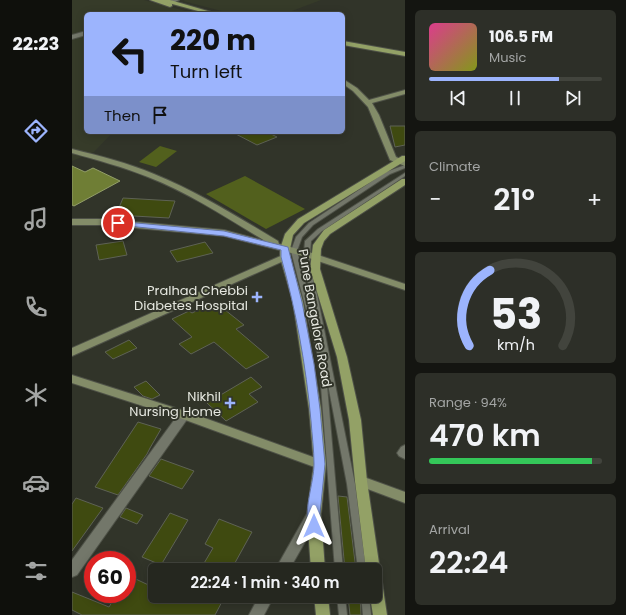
<!DOCTYPE html>
<html lang="en">
<head>
<meta charset="utf-8">
<style>
  body { margin:0; font-family:Poppins,sans-serif; background:#2d2f28; color:#f1f3f6; height:100vh; display:flex; flex-direction:column; font-size:15px; white-space:nowrap }
  * { box-sizing:border-box; margin:0 }
  p { font-size:13px; color:#a3a5a4 }
  .icon { flex:none; width:22px; height:22px; fill:none; stroke:currentColor; stroke-width:2; stroke-linecap:round; stroke-linejoin:round }
  .map { position:relative; flex:1; overflow:hidden }
  .drawer { display:flex; flex-direction:column; gap:10px; padding:10px; background:#141511; width:221px }
  .drawer>* { flex:none }
  .top-card { position:absolute; left:12px; top:12px; width:261px; height:122px; border-radius:6px; box-shadow:0 2px 10px #0003,0 0 0 1px #42443d; background:#9cb4fd; color:#111; overflow:hidden }
  .speed { position:absolute; left:12px; top:551px; display:flex; gap:8px; font-size:20px; font-weight:700; text-align:center }
  .speed>* { display:grid; place-content:center; width:52px; height:52px; border-radius:50%; background:#25271f; box-shadow:0 2px 10px #0003,0 0 0 1px #42443d; line-height:1 }
  .speed .limit { border:6px solid #d22; background:#fff; color:#111 }
  .pin { position:absolute; display:grid; place-items:center; width:34px; height:34px; color:#fff; margin:-17px; border:2px solid #fff; border-radius:50%; box-shadow:0 1px 4px #0007 }
  .me { position:absolute; width:44px; margin:-22px; rotate:0deg; stroke-linejoin:round; filter:drop-shadow(0 0 3px #0008) }
  .turn { display:flex; align-items:center; gap:14px; height:84px; padding:0 20px; font-size:18px }
  .turn .icon { width:52px; height:52px; stroke-width:2.5 }
  .turn b { display:block; font-size:28px; line-height:34px }
  .then { display:flex; align-items:center; height:38px; padding:0 20px; background:#0003; gap:8px; font-size:15px }
  .big { font-size:30px; font-weight:600; line-height:1.1 }
  .drawer .card { flex:1; display:flex; flex-direction:column; justify-content:center; gap:6px; min-width:0; padding:0 14px; border-radius:6px; background:#2d2f28 }
  .drawer .dial { align-items:center; gap:0 }
  .dial svg { height:104px; overflow:visible; fill:none; stroke:#42443d; stroke-width:7; stroke-linecap:round; text-anchor:middle }
  .dial text { fill:#f1f3f6; stroke:none }
  .song { display:flex; align-items:center; gap:12px }
  .cover { width:48px; height:48px; border-radius:6px; background:linear-gradient(135deg,hsl(330 70% 55%),hsl(70 70% 35%)) }
  .played { height:4px; border-radius:2px; background:linear-gradient(90deg,#9cb4fd 75%,#42443d 75%) }
  .keys { display:flex; justify-content:space-around; direction:ltr }
  .heat { display:flex; justify-content:space-between; align-items:center; font-size:22px; direction:ltr }
  .charge { height:6px; border-radius:3px; background:linear-gradient(90deg,#34c759 94%,#42443d 0) }
  .trip { position:absolute; left:76px; top:563px; width:234px; height:40px; border-radius:6px; background:#25271f; box-shadow:0 2px 10px #0003,0 0 0 1px #42443d; font-weight:600; line-height:40px; text-align:center }
  main { display:flex; flex:1; min-height:0 }
  .dock { display:flex; flex-direction:column; width:72px; justify-content:space-around; align-items:center; background:#0f100c; color:#a3a5a4 }
  .dock .icon { width:28px; height:28px }
  .dock .current { color:#9cb4fd }
  .dock b { font-size:18px; color:#f1f3f6 }
  .map>svg:first-child { display:block }
</style>
</head>
<body>
<main>
<nav class="dock">
<b>22:23</b>
<svg class="icon current" aria-label="directions" viewBox="0 0 24 24"><path d="M12 3l9 9-9 9-9-9zM9 14v-3h6M13 9l2 2-2 2"/></svg>
<svg class="icon" aria-label="music" viewBox="0 0 24 24"><path d="M9 18V5l10-2v13"/><circle cx="6" cy="18" r="3"/><circle cx="16" cy="16" r="3"/></svg>
<svg class="icon" aria-label="phone" viewBox="0 0 24 24"><path d="M5 4h4l2 5-3 2q2 4 5 5l2-3 5 2v4C11 20 4 13 5 4z"/></svg>
<svg class="icon" aria-label="climate" viewBox="0 0 24 24"><path d="M12 3v18M4 7l16 10M4 17L20 7"/></svg>
<svg class="icon" aria-label="car" viewBox="0 0 24 24"><path d="M5 17H2v-5l4-1 3-4h7l3 4 3 1v5h-3M9 17h6M6 11h13"/><circle cx="7" cy="17" r="2"/><circle cx="17" cy="17" r="2"/></svg>
<svg class="icon" aria-label="filters" viewBox="0 0 24 24"><path d="M4 7h16M4 17h16"/><circle cx="9" cy="7" r="2"/><circle cx="15" cy="17" r="2"/></svg>
</nav>
<div class="map">
<svg width="333" height="615" viewBox="0 0 333 615">
  <rect width="100%" height="100%" fill="#313429"/>
  <!-- built -->
  <g fill="#363b29">
    <polygon points="0,0 72,0 125,14 14,14 14,132 41,132 22,152 0,161"/>
    <polygon points="113,0 249,0 212,14 161,14 111,1"/>
  </g>
  <!-- green -->
  <g fill="#52601d">
    <polygon points="88,146 105,151 84,167 67,162"/>
    <polygon points="173,176 233,209 194,229 134,194"/>
  </g>
  <!-- water -->
  <polygon fill="#6f7e35" stroke="#929e68" points="0,166 13,172 21,168 48,181 2,206 0,205"/>
  <!-- building -->
  <g fill="#3f4a10" stroke="#5e6255">
    <polygon points="318,126 333,126 333,145 323,147"/>
    <polygon points="160,132 195,132 205,137 185,145"/>
    <polygon points="51,198 103,201 97,218 44,215"/>
    <polygon points="51,241 55,255 27,260 24,245"/>
    <polygon points="133,242 141,253 105,262 98,251"/>
    <polygon points="143,302 172,325 164,329 197,357 174,369 142,342 119,354 107,344 120,337 100,319 117,311 120,313"/>
    <polygon points="57,340 65,348 41,359 33,352"/>
    <polygon points="179,377 190,387 177,394 186,402 154,421 135,403"/>
    <polygon points="74,381 88,395 80,399 71,396 62,387"/>
    <polygon points="66,422 89,429 78,448 75,454 46,495 23,487"/>
    <polygon points="89,459 122,471 110,489 77,476"/>
    <polygon points="266,496 275,497 284,570 273,570"/>
    <polygon points="4,498 31,508 0,551 0,504"/>
    <polygon points="54,508 71,515 65,524 48,517"/>
    <polygon points="98,513 116,520 89,565 70,557"/>
    <polygon points="147,519 180,532 159,570 128,570 141,548 133,544"/>
    <polygon points="55,575 83,588 83,596 153,596 143,615 10,615 0,610 0,592 37,607 45,594 55,594"/>
    <polygon points="276,596 288,596 289,615 278,615"/>
  </g>
  <g fill="none" stroke-linecap="round" stroke-linejoin="round">
    <defs>
      <g id="lane">
        <polygon points="333,165 333,168 318,174 241,225 230,237 225,251 248,338 239,294 231,266 233,241 246,229 333,173 333,176 250,231 239,241 237,266 245,294 283,484 294,570 286,570 275,484 254,374 271,570 263,570 247,360 219,251 224,237 237,223 314,172"/>
        <polygon points="265,596 273,596 275,615 267,615"/>
        <polygon points="289,596 297,596 299,615 291,615"/>
      </g>
      <g id="street">
        <polygon points="100,0 107,0 97,5 92,4"/>
        <polygon points="14,31 14,35 0,39 0,35"/>
        <polygon points="112,411 116,412 118,415 116,418 5,575 0,577 0,560 108,412"/>
        <polygon points="333,445 333,459 327,456 325,453 329,447"/>
        <polygon points="242,508 247,510 249,514 217,570 203,570 237,510"/>
        <polygon points="187,596 202,596 192,615 177,615"/>
      </g>
      <g id="secondary">
        <polygon points="271,79 285,88 297,100 333,90 333,94 300,103 307,115 324,157 333,161 333,166 318,160 296,107 281,91 271,84"/>
        <path d="M 0,149 C 28,156 56,163 82,174 C 126,192 166,217 206,241 L 207,244 L 237,252 L 333,284 L 333,290 L 231,256 L 152,236 L 31,225 L 0,225 L 0,219 L 31,219 L 152,230 L 193,241 C 155,218 117,193 76,177 C 51,167 25,160 0,153 Z"/>
        <polygon points="213,254 216,255 218,257 216,259 0,356 0,348"/>
        <polygon points="0,375 116,412 252,461 254,464 252,467 248,469 108,418 0,383"/>
        <polygon points="289,476 333,492 333,503 285,485 283,481 285,477"/>
      </g>
      <g id="primary">
        <polygon points="78,0 98,0 146,14 137,14 93,2 100,4 100,6 98,7"/>
        <polygon points="271,41 333,52 333,56 271,45"/>
        <polygon points="330,156 333,156 333,161 232,223 221,235 218,249 218,257 231,302 249,409 254,464 249,514 253,570 239,570 235,514 242,464 237,409 221,302 208,257 208,249 213,234 226,219"/>
        <polygon points="330,179 333,179 333,185 258,234 252,241 249,249 248,269 275,357 289,420 295,481 308,570 306,574 303,576 303,570 294,570 283,481 277,420 265,357 238,269 241,245 252,230"/>
        <polygon points="303,576 308,577 310,582 315,615 301,615 298,596 303,596"/>
        <polygon points="242,596 256,596 258,615 244,615"/>
      </g>
    </defs>
    <!-- lane casing -->
    <use href="#lane" stroke="#4e5147" stroke-width="2"/>
    <!-- street casing -->
    <use href="#street" stroke="#4e5147" stroke-width="2"/>
    <!-- secondary casing -->
    <use href="#secondary" stroke="#4e5147" stroke-width="2"/>
    <!-- primary casing -->
    <use href="#primary" stroke="#4e5147" stroke-width="2"/>
    <!-- lane -->
    <use href="#lane" fill="#73776a" fill-rule="evenodd"/>
    <!-- street -->
    <use href="#street" fill="#73776a" fill-rule="evenodd"/>
    <!-- secondary -->
    <use href="#secondary" fill="#838c68" fill-rule="evenodd"/>
    <!-- primary -->
    <use href="#primary" fill="#93a166" fill-rule="evenodd"/>
  </g>
  <!-- route -->
  <path fill="#9cb4fd" stroke="#6575a4" d="M 43,221 L 152,231 L 216,247 L 230,302 L 242,364 L 248,409 L 253,464 L 248,514 L 249,526 L 247,530 L 242,532 L 238,530 C 230,513 242,483 242,464 C 242,450 240,435 239,421 C 234,365 224,311 209,257 L 209,250 L 152,236 L 46,225 L 42,223 Z"/>
  <!-- markers -->
  <g fill="#9cb4fd" stroke="#313429" stroke-width="1.5">
    <path d="M183 291h4v4h4v4h-4v4h-4v-4h-4v-4h4z"/>
    <path d="M156 397h4v4h4v4h-4v4h-4v-4h-4v-4h4z"/>
  </g>
  <g text-anchor="middle" dominant-baseline="central" stroke-width="4" stroke-linejoin="round" paint-order="stroke">
    <!-- poi labels -->
    <g font-size="13" fill="#e5e7df" stroke="#313429" text-anchor="end">
      <text x="176" y="290">Pralhad Chebbi<tspan x="176" dy="15">Diabetes Hospital</tspan></text>
      <text x="149" y="396">Nikhil<tspan x="149" dy="15">Nursing Home</tspan></text>
    </g>
    <!-- street labels -->
    <g font-size="13" fill="#e5e7df" stroke="#313429">
      <text transform="translate(243 318) rotate(80)">Pune Bangalore Road</text>
    </g>
  </g>
</svg>
<div class="speed"><div class="limit">60</div></div>
<div class="pin" style="left:46px;top:223px;background:#d93025"><svg class="icon" aria-label="arrive" viewBox="0 0 24 24"><path d="M6 21V4h12l-3 4 3 4H6"/></svg></div>
<svg class="me" style="left:242px;top:526px" viewBox="-20 -20 40 40"><path d="M0-17L14 15 0 8-14 15z" fill="#9cb4fd" stroke="#fff" stroke-width="4"/></svg>
<div class="trip">22:24 · 1 min · 340 m</div>
<div class="top-card">
<div class="turn"><svg class="icon" aria-label="left" viewBox="0 0 24 24"><path d="M17 20v-9H6M10 6l-5 5 5 5"/></svg><div><b>220 m</b>Turn left</div></div>
<div class="then">Then<svg class="icon" aria-label="arrive" viewBox="0 0 24 24"><path d="M6 21V4h12l-3 4 3 4H6"/></svg></div>
</div>
</div>
<section class="drawer">
<div class="card">
<div class="song"><i class="cover"></i><div><b>106.5 FM</b><p>Music</p></div></div>
<div class="played"></div>
<div class="keys"><svg class="icon" aria-label="previous" viewBox="0 0 24 24"><path d="M18 5L8 12l10 7zM5 5v14"/></svg><svg class="icon" aria-label="pause" viewBox="0 0 24 24"><path d="M8 5v14M16 5v14"/></svg><svg class="icon" aria-label="next" viewBox="0 0 24 24"><path d="M6 5l10 7-10 7zM19 5v14"/></svg></div>
</div>
<div class="card"><p>Climate</p>
<div class="heat"><a>−</a><b class="big">21°</b><a>+</a></div>
</div>
<div class="card dial"><svg viewBox="0 0 100 80">
<path d="M14 69A42 42 0 1 1 86 69"/>
<path d="M14 69A42 42 0 0 1 30 11" stroke="#9cb4fd"/>
<text x="50" y="56" font-size="32" font-weight="700">53</text>
<text x="50" y="72" font-size="11">km/h</text>
</svg></div>
<div class="card"><p>Range · 94%</p><b class="big">470 km</b><div class="charge"></div></div>
<div class="card"><p>Arrival</p><b class="big">22:24</b></div>
</section>
</main>
</body>
</html>
